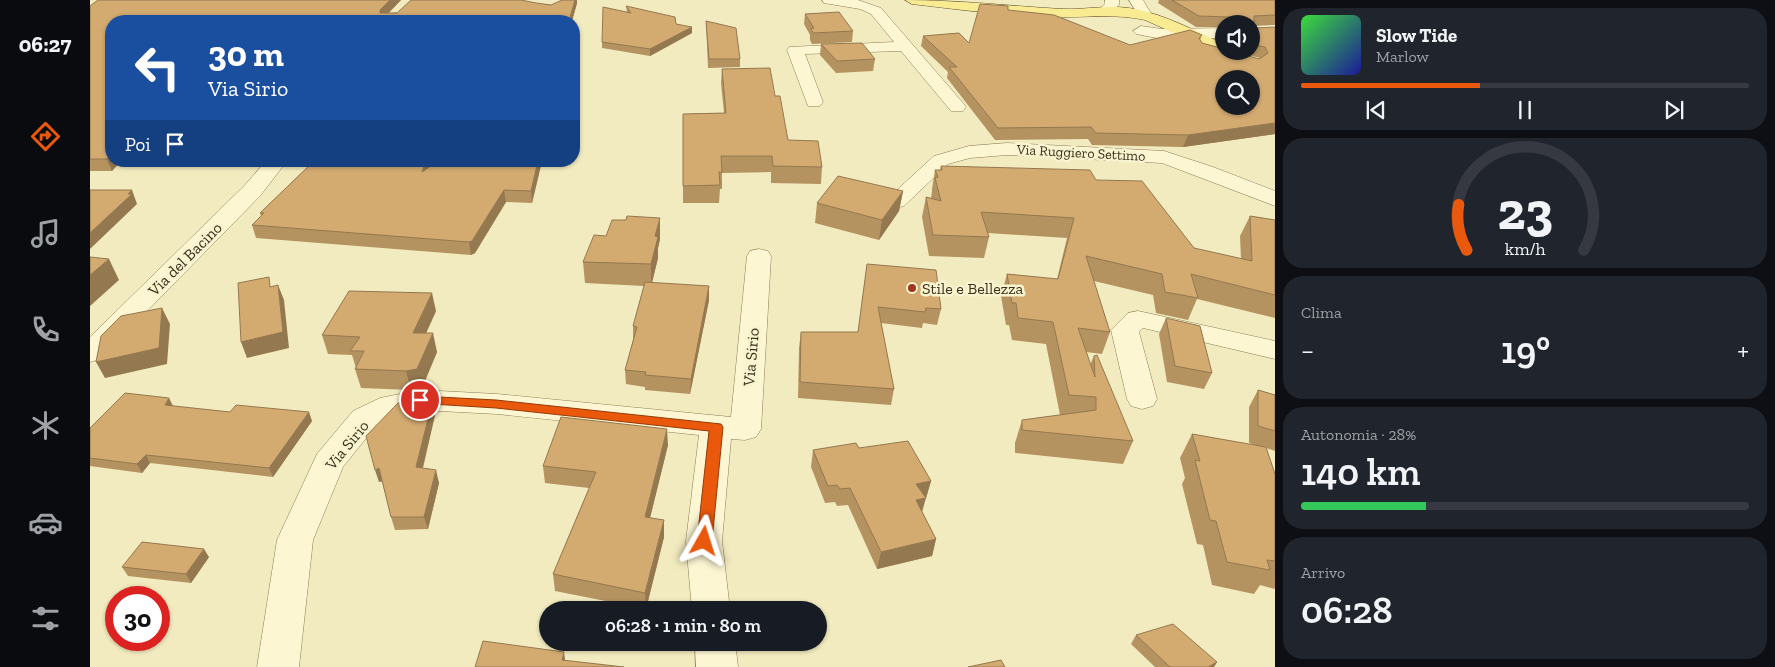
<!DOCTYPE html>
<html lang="it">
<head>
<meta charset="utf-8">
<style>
  body { margin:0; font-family:"Zilla Slab",serif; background:#20242c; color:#f1f3f6; height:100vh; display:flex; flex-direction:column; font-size:19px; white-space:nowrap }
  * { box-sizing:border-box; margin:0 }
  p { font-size:16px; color:#9ea1a6 }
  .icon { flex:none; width:28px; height:28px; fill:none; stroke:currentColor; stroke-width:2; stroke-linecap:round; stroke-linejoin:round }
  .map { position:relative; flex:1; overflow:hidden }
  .details { display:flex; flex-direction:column; gap:8px; padding:8px; background:#0d0f14; width:500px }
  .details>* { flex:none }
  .hud { position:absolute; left:15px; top:15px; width:475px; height:152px; border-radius:20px; box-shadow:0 1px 4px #0004; background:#1a4fa0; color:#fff; overflow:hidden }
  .tools { position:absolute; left:1125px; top:15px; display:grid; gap:10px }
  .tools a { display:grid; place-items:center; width:45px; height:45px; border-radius:50%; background:#171b24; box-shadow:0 1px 4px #0004; font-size:25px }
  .speed { position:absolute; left:15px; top:586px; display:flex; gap:10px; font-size:25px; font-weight:700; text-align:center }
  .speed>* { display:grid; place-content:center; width:65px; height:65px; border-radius:50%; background:#171b24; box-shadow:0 1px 4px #0004; line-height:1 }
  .speed .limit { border:8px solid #d22; background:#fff; color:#111 }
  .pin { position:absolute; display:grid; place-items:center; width:42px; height:42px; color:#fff; margin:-21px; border:2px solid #fff; border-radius:50%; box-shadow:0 1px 5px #0007 }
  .me { position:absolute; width:55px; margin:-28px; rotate:6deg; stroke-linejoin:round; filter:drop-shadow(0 0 4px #0008) }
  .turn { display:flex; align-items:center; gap:18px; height:105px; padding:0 20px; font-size:22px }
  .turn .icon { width:65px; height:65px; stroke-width:2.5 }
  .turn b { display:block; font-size:35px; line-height:42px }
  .then { display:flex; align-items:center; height:48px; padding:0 20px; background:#0003; gap:10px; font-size:19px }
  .big { font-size:38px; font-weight:600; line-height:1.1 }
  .details .widget { flex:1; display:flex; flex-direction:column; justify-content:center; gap:8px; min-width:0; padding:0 18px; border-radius:20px; background:#20242c }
  .details .dial { align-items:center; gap:0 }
  .dial svg { height:130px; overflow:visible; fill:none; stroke:#363941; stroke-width:7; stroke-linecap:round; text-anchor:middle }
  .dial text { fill:#f1f3f6; stroke:none }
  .song { display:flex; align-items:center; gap:15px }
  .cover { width:60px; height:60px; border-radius:8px; background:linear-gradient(135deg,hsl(120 70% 55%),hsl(240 70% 35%)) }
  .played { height:5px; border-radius:2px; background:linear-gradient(90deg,#ea580c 40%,#363941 40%) }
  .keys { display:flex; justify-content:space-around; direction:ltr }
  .heat { display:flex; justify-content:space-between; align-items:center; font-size:28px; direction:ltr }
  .charge { height:8px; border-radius:4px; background:linear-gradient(90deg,#34c759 28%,#363941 0) }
  .trip { position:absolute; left:449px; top:601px; width:288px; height:50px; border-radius:25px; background:#171b24; box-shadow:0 1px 4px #0004; font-weight:600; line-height:50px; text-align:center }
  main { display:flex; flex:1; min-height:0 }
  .dock { display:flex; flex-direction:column; width:90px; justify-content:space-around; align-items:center; background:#090b0e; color:#9ea1a6 }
  .dock .icon { width:35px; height:35px }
  .dock .on { color:#ea580c }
  .dock b { font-size:22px; color:#f1f3f6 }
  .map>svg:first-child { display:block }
</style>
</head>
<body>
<main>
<nav class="dock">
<b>06:27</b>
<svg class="icon on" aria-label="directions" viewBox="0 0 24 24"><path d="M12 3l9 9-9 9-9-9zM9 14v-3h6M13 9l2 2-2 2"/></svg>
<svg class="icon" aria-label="music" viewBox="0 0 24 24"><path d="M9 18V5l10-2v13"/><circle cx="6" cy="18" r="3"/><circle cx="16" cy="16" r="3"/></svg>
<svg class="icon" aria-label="phone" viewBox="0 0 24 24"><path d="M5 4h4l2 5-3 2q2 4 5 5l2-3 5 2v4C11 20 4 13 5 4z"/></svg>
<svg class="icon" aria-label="climate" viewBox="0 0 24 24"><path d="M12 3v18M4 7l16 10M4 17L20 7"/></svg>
<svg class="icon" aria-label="car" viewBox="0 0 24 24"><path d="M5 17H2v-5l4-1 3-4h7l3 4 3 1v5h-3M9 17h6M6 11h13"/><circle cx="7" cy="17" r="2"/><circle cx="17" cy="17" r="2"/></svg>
<svg class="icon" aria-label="filters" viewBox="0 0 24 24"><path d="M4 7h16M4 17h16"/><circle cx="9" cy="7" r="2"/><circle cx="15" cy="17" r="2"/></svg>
</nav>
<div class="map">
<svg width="1185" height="667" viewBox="0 0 1185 667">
  <rect width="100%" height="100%" fill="#f2ebbf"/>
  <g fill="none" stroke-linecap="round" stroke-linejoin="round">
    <defs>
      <g id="minor">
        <polygon points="732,0 768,0 791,8 873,103 876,107 873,111 861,111 811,51 715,54 733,102 730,106 718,106 697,50 699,47 804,42 781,14 770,9 734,3"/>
        <polygon points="1015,0 1029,0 1029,5 1018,15 1008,15 1006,12 1015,4"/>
        <polygon points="1039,0 1053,0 1062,15 1060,18 1050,18"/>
        <polygon points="1185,21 1185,29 1161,30 1161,24 1155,24"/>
        <polygon points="1051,26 1072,29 1134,28 1134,38 1072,39 1046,34 1043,31"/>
        <polygon points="917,143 1074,151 1123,167 1185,191 1185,206 1072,163 917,155 880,158 858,164 814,206 806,208 798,206 795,201 844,156 879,146"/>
        <polygon points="176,161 197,161 170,196 10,359 0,362 0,337 154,186"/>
        <polygon points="669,249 678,251 681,256 671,429 666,437 655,440 641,439 632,541 640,610 602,610 596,541 609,435 407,414 330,410 309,414 285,427 253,467 223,540 209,667 167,667 187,540 227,454 263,411 290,398 330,390 407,394 641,417 657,256 660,251"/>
        <polygon points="1048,311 1185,341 1185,359 1053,328 1049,332 1067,399 1063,406 1052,409 1041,406 1037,399 1021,330 1038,313"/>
        <polygon points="605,642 645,642 648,667 606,667"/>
      </g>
      <path id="major" d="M 815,0 C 868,0 919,6 972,9 C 996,10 1020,4 1045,9 C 1076,15 1105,31 1134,44 L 1134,51 L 1141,51 L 1134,55 L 1128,53 L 1055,20 C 1028,14 1002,17 975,17 C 924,17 873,10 822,4 Z"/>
    </defs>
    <!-- minor casing -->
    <use href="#minor" stroke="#8c7c55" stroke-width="1"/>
    <!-- major casing -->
    <use href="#major" stroke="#59482a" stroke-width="1"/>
    <!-- minor -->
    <use href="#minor" fill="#fcf6d2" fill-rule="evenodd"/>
    <!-- major -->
    <use href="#major" fill="#f9eb92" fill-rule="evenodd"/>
  </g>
  <!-- wall -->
  <g fill="#b59361">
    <polygon points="8,0 311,0 298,13 446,3 461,5 487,3 482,21 21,21 21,161 31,161 22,171 0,171 0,6"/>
    <polygon points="1069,0 1185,0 1185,25 1164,26 1164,28 1185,27 1185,134 1093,147 1002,145 998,139 905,140 857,78 858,72 831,46 833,36 879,43 918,10 1040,45 1112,35 1110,40 1112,43 1169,59 1170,58 1143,51 1161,51 1161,24 1134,24 1134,27 1106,27 1068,3"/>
    <polygon points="536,6 586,24 602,33 560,56 512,48 512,42 537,12"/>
    <polygon points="715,14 763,31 762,42 722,44 720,40 720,35 714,24"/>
    <polygon points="616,21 650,59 650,67 618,68"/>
    <polygon points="1134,30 1134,42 1130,40"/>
    <polygon points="731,44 785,59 783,71 746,73 730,55"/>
    <polygon points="632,69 685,96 698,140 732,167 731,184 681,183 681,172 632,173 632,189 630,189 629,203 593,203 593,114 634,113 631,83"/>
    <polygon points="221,161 342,161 341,166 452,161 442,203 416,202 385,253 381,255 166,238 162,225 171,216 170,213 221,164"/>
    <polygon points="851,166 1006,180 1104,248 1151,259 1150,236 1160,216 1185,220 1185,318 1107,299 1098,320 1066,313 1063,295 1004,281 1020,332 1012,354 996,352 1000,365 1004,356 1043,441 1033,464 925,453 925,443 932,420 970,415 956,344 922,340 919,325 916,325 911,296 917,274 967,279 977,238 898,233 899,237 894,258 839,256 832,217 836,197 841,198 842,191 842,189 845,170 850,170"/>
    <polygon points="813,191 809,211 789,240 725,223 727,203"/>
    <polygon points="570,239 568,248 568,258 562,283 619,286 619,300 600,394 555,390 555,387 536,384 535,370 543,340 543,326 554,286 495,283 493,262"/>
    <polygon points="777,264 851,309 847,325 833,323 832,328 791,323 804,389 801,405 708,398 709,348 711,332 768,332"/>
    <polygon points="346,311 336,333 347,352 332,388 321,390 271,388 265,369 266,368 262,355 238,354 232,335"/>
    <polygon points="1076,318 1122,373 1114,389 1077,382 1069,334"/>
    <polygon points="1168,390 1185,395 1185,451 1176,448 1185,474 1185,589 1170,585 1164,594 1122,585 1113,545 1107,544 1092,484 1095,478 1090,458 1102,434 1171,447 1159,443 1159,407"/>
    <polygon points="342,403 345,415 333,468 349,483 338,529 305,530 301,517 292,481 289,482"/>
    <polygon points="83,406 222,421 183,477 60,463 52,473 0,466 0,428"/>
    <polygon points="578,445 560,518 574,520 574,537 556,609 465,591 463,574 499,488 455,483 453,466"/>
    <polygon points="769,448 841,481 836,498 835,498 832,512 846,539 842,556 787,569 758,505 747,506 745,502 735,503 721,467 723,450"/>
    <polygon points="119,557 101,583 38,576 32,567"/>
    <polygon points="1046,635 1127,662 1124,667 1065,667 1041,644"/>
  </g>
  <!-- shaded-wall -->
  <g fill="#94784f">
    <polygon points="300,0 311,0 292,20 290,10"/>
    <polygon points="485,0 487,0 487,3 482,21 479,21"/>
    <polygon points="602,27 602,33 560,56 560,49"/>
    <polygon points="1185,123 1185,134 1093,147 1098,135"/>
    <polygon points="21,154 21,161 31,161 22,171 17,159"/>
    <polygon points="336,161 342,161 334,184 332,172"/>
    <polygon points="448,161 452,161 442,203 441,191"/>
    <polygon points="42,190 47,204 0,249 0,233"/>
    <polygon points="414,190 416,202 385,253 381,255 379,242"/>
    <polygon points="813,191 809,211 789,240 792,220"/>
    <polygon points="570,218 570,239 568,248 568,258 561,286 561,264 565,236"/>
    <polygon points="19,259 29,280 0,306 0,275"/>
    <polygon points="188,285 194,300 199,348 157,358 151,342"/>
    <polygon points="619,286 619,300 600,394 601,379"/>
    <polygon points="342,293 346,311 328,351 323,333"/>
    <polygon points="72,308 80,324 77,364 15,378 6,362"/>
    <polygon points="343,333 347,352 332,388 321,390 316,371"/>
    <polygon points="79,398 83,406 75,405"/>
    <polygon points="342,403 345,415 330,479 326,467"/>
    <polygon points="219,412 222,421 183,477 179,468"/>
    <polygon points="577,429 578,445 556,534 555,517"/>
    <polygon points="56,455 60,463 52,473 47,464"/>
    <polygon points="289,468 293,481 289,482 285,470"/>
    <polygon points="346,470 349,483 338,529 334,517"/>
    <polygon points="841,481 836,498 822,501 826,484"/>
    <polygon points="836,498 831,515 826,500"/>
    <polygon points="574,520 574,537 556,609 555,593"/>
    <polygon points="846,539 842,556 787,569 791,552"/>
    <polygon points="114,549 119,557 101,583 96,574"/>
    <polygon points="474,652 476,667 472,660"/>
    <polygon points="1127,662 1124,667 1118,667"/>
  </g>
  <!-- building -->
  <g fill="#d3ab71" stroke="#94784f" fill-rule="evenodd">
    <polygon points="8,0 300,0 290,10 290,13 307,13 321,0 431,0 446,3 461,5 472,0 485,0 479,21 21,21 21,154 17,159 0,159 0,6"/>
    <path d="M 1082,0 L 1185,0 L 1185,15 L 1164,16 L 1164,28 L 1185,27 L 1185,123 L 1098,135 L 1006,133 L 1001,127 L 908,128 L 859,67 L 867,67 L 833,36 L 869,33 L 879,43 L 890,4 L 918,6 L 918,10 L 964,15 L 1040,45 L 1100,30 L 1112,35 L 1109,38 L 1112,43 L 1134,49 L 1134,51 L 1142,51 L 1169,59 L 1178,53 L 1175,47 L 1161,44 L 1161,24 L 1139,24 L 1139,17 L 1109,16 ZM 1134,79 L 1161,79 L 1161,106 L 1134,106 Z"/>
    <polygon points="536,6 585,17 586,24 602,27 560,49 512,42 513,7 541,13"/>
    <polygon points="749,12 763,31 723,33 721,29 724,28 715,14"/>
    <polygon points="616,21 646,28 650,59 619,59"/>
    <polygon points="772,43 785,59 747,61 731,44"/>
    <polygon points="680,68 685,96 690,96 698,140 728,141 732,167 683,166 682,156 631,156 632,172 629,172 630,185 593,186 593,114 636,113 632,69"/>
    <polygon points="224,161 336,161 332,172 348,161 448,161 441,191 414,190 382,241 379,242 162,225 174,213 170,213"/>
    <polygon points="851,166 1000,170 1006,180 1052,181 1104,248 1162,261 1160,216 1185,220 1185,295 1101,274 1108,298 1075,292 1072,274 996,256 1020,332 988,328 1005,377 1004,356 1007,355 1043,441 932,430 932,420 1006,410 1006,397 979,395 963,322 928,318 926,303 922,303 917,274 968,279 984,218 891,212 899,237 843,235 836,197 851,201 845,178 848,177 845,170 852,170"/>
    <polygon points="748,176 813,191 792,220 727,203"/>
    <polygon points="0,190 42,190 38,194 42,194 0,233"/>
    <polygon points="537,216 570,218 565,236 568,237 561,264 493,262 504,235 516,236 522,220 536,220"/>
    <polygon points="0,257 19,259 0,275"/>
    <polygon points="777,264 846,270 851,309 836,308 835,312 788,307 804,389 710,382 711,332 768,332"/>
    <polygon points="179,277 180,287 188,285 193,332 151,342 148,283"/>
    <polygon points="555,282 619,286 601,379 555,375 556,372 535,370 547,327 543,326"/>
    <polygon points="259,291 342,293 323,333 343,333 327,369 316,371 265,369 274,351 260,351 270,337 232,335"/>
    <polygon points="72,308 69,348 6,362 11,336 31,316"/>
    <polygon points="1076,318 1110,326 1122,373 1085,366"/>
    <polygon points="1168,390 1185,395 1185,431 1168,426"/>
    <polygon points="35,393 79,398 75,405 140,412 146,405 219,412 179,468 56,455 47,464 0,458 0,428"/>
    <polygon points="308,403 342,403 326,467 346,470 334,517 301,517 289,468 285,470 276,436"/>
    <polygon points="471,417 577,429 555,517 574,520 555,593 463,574 506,472 453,466"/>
    <polygon points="1102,434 1176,447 1185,474 1185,561 1177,560 1180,570 1137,562 1126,521 1120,520 1105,460 1110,461"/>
    <polygon points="818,441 841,481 826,484 836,498 826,500 846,539 791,552 760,488 750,489 747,485 738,486 723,450 766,443 769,448"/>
    <polygon points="52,542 114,549 96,574 32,567"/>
    <polygon points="1083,624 1127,662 1118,667 1080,667 1046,635"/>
    <polygon points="393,641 474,652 472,660 534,667 385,667"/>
    <polygon points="911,660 915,667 878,667"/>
  </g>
  <!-- route -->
  <polygon fill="#ea580c" stroke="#983908" points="330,396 406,400 631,424 633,427 622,541 619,545 614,547 609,545 607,541 619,431 406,408 325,403 324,400"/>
  <!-- markers -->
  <circle fill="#a03520" stroke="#f8f4cf" stroke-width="2" cx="822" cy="288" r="5"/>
  <g text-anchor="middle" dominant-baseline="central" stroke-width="5" stroke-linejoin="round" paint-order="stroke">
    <!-- far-street labels -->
    <g font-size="14" fill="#3a2f1b" stroke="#f8f4cf">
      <text transform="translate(991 153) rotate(3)">Via Ruggiero Settimo</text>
    </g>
    <!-- street labels -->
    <g font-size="16" fill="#3a2f1b" stroke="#f8f4cf">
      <text transform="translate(95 259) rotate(-45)">Via del Bacino</text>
      <text transform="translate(661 357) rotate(-85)">Via Sirio</text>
      <text transform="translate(257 445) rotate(-51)">Via Sirio</text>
    </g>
    <!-- poi labels -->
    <g font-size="16" fill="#3a2f1b" stroke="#f8f4cf" text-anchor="start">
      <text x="832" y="288">Stile e Bellezza</text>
    </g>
  </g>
</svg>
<div class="tools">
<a><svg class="icon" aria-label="sound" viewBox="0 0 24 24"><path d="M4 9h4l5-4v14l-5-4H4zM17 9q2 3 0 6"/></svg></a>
<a><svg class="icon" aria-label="search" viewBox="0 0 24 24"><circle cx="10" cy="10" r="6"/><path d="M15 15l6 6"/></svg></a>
</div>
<div class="speed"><div class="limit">30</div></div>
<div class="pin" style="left:330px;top:400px;background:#d93025"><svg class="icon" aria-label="arrive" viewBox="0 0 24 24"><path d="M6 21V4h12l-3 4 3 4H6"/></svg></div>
<svg class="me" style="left:614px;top:541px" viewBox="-20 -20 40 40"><path d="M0-17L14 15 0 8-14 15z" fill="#ea580c" stroke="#fff" stroke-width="4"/></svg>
<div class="trip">06:28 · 1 min · 80 m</div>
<div class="hud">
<div class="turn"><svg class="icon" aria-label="left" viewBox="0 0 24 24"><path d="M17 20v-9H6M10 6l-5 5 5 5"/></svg><div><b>30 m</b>Via Sirio</div></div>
<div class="then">Poi<svg class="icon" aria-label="arrive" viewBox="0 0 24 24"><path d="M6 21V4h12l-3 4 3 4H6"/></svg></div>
</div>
</div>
<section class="details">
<div class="widget">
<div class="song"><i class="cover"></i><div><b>Slow Tide</b><p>Marlow</p></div></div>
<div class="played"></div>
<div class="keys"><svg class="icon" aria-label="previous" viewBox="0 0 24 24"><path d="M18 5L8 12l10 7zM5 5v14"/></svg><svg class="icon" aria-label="pause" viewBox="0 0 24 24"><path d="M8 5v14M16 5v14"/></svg><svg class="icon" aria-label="next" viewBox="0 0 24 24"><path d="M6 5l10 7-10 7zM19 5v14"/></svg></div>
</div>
<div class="widget dial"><svg viewBox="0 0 100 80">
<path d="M14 69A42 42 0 1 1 86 69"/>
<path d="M14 69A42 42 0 0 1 9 41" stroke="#ea580c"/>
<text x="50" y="56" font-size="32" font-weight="700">23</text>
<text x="50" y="72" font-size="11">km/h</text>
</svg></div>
<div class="widget"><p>Clima</p>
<div class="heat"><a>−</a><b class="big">19°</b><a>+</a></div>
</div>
<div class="widget"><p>Autonomia · 28%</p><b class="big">140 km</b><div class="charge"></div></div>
<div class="widget"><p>Arrivo</p><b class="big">06:28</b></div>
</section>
</main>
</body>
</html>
